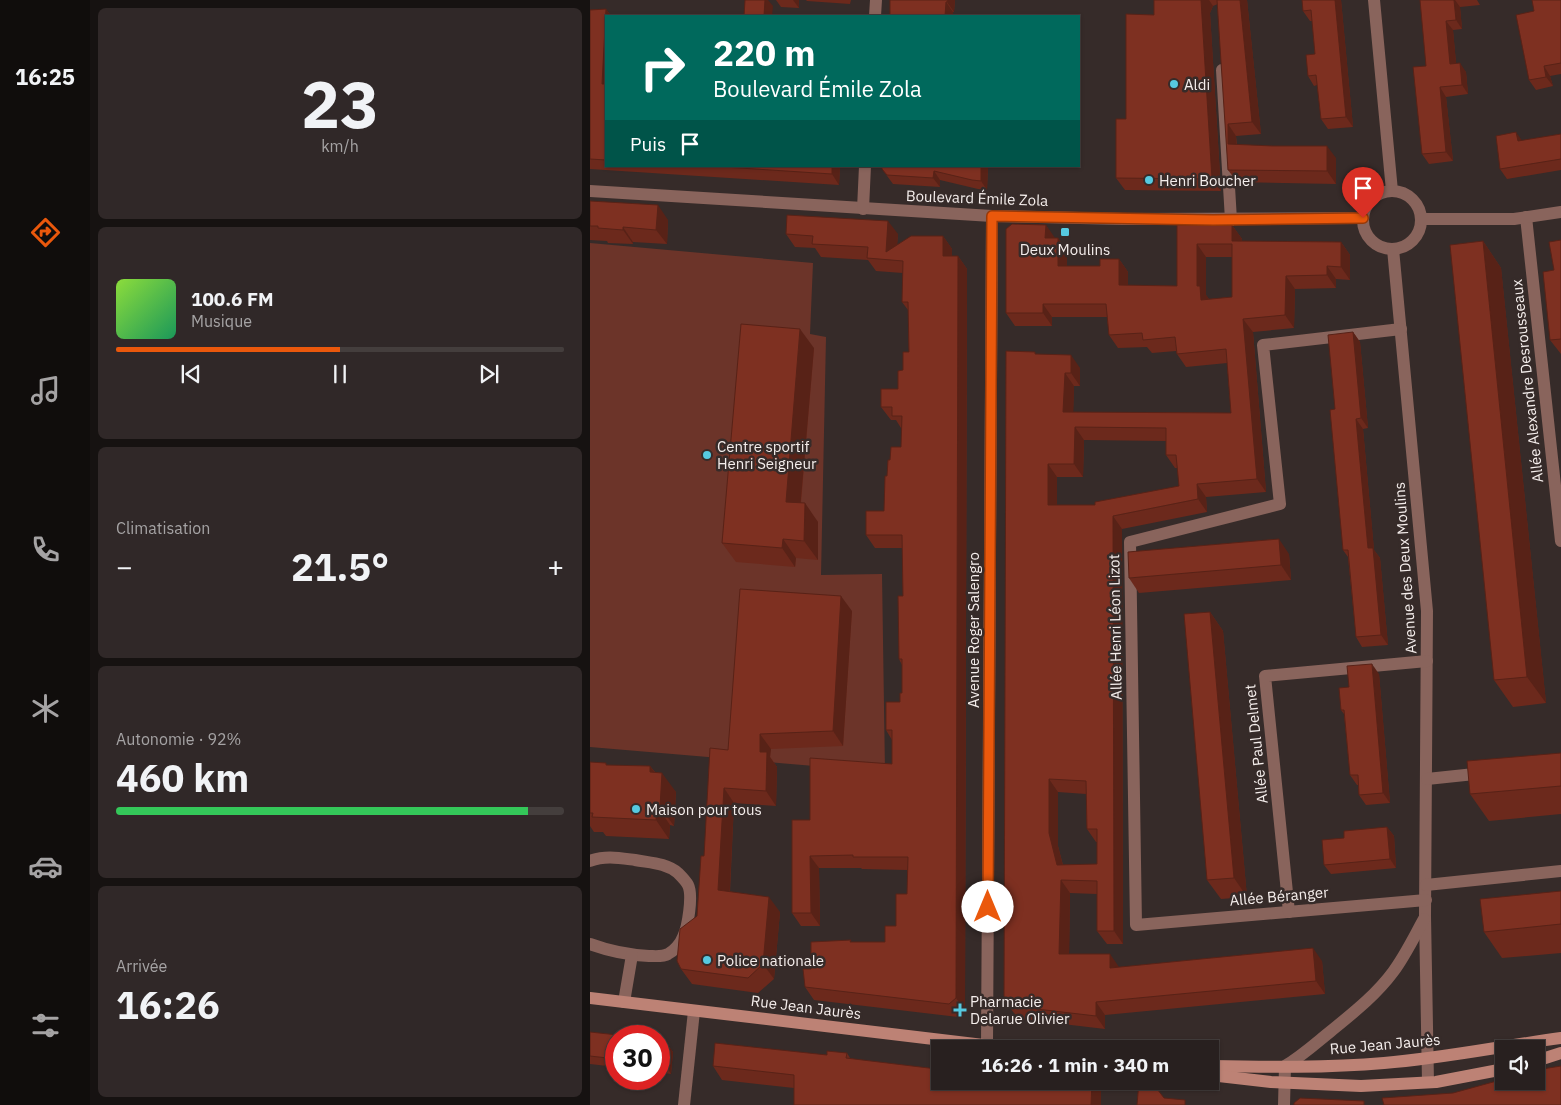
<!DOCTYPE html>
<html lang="fr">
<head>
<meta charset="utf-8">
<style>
  body { margin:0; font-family:"IBM Plex Sans",sans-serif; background:#302828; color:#f1f3f6; height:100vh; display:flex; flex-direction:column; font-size:19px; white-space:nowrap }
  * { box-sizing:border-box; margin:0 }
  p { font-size:16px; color:#a5a3a4 }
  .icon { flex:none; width:28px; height:28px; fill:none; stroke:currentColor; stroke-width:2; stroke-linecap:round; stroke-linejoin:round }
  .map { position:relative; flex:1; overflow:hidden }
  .panel { display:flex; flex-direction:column; gap:8px; padding:8px; background:#161211; width:500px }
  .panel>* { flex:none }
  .hud { position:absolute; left:15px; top:15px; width:475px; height:152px; border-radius:0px; box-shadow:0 1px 4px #0004,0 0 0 1px #443e3d; background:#00695c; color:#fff; overflow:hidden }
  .controls { position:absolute; left:905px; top:1040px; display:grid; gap:10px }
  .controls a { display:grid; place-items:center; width:50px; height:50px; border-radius:0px; background:#28201f; box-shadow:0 1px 4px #0004,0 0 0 1px #443e3d; font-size:25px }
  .speed { position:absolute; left:15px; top:1025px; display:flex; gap:10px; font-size:25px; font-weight:700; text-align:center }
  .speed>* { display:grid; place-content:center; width:65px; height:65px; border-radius:50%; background:#28201f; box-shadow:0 1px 4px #0004,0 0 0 1px #443e3d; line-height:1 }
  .speed .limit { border:8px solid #d22; background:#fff; color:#111 }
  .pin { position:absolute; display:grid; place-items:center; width:42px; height:42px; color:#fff; margin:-51px -21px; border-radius:50% 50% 50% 0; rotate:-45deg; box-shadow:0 0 5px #0007 }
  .pin .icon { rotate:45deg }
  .me { position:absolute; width:55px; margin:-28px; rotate:0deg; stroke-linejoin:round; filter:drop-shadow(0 0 4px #0008) }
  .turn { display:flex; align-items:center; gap:18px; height:105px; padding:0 25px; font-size:22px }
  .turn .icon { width:65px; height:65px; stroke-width:2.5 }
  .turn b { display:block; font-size:35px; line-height:42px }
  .then { display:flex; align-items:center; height:48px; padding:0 25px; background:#0003; gap:10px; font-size:19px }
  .big { font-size:38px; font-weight:700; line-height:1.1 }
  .panel .widget { flex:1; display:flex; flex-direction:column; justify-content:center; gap:8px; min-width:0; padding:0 18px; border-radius:8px; background:#302828 }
  .panel .dial { align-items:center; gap:0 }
  .dial b { font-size:65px; line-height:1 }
  .song { display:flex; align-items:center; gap:15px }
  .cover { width:60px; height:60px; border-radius:8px; background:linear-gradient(135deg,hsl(90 70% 55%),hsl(150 70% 35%)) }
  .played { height:5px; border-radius:2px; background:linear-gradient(90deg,#ea580c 50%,#443e3d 50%) }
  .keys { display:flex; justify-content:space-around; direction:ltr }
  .heat { display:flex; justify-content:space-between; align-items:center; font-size:28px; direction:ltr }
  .charge { height:8px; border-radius:4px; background:linear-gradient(90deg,#34c759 92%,#443e3d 0) }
  .trip { position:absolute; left:341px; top:1040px; width:288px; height:50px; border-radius:0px; background:#28201f; box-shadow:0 1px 4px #0004,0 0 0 1px #443e3d; font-weight:700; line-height:50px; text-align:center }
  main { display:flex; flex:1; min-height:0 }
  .menu { display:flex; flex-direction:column; width:90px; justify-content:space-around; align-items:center; background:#100d0c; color:#a5a3a4 }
  .menu .icon { width:35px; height:35px }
  .menu .selected { color:#ea580c }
  .menu b { font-size:22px; color:#f1f3f6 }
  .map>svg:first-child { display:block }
</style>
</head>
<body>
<main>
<nav class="menu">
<b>16:25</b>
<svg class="icon selected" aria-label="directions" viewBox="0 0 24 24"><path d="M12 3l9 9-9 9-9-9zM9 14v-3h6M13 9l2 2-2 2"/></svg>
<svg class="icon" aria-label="music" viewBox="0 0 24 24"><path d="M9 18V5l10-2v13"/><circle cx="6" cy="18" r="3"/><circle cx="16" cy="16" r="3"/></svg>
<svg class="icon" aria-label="phone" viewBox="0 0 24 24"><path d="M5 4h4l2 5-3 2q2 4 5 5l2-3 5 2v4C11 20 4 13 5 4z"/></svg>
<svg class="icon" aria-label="climate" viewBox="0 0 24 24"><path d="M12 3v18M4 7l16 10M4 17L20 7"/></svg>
<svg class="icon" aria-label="car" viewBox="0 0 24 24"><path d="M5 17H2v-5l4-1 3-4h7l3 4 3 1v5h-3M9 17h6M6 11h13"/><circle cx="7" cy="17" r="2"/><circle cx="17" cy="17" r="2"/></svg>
<svg class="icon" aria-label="filters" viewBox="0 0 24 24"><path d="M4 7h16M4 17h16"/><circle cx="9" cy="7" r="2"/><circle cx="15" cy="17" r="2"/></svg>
</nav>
<section class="panel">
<div class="widget dial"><b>23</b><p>km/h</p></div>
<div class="widget">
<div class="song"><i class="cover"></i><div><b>100.6 FM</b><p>Musique</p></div></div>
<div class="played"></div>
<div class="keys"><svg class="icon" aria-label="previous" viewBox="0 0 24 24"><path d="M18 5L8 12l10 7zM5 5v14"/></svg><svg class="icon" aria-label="pause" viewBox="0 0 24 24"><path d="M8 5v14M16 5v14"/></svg><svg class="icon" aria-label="next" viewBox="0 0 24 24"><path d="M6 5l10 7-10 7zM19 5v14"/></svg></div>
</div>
<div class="widget"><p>Climatisation</p>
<div class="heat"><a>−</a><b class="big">21.5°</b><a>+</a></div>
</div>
<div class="widget"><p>Autonomie · 92%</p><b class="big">460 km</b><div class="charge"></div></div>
<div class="widget"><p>Arrivée</p><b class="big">16:26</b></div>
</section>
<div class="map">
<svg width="971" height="1105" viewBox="0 0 971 1105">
  <rect width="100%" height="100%" fill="#362b29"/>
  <!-- green -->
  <polygon fill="#6c3429" points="0,243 223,263 220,334 236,337 231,575 292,574 295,772 0,747"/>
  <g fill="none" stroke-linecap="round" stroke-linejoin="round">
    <!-- service -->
    <g stroke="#89645c" stroke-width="12">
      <polyline points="632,70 641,220"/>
      <path d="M 0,861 C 15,855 30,858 45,860 C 61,863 76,863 88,873 C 91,876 96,881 98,885 C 103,895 98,927 93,937 C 91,943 84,951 78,954 C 73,957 65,956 59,956 C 38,955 19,951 0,944"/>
      <polyline points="34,1002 42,955"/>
    </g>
    <!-- minor -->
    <g stroke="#89645c" stroke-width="12">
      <polyline points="784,0 802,191"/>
      <polyline points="285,16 286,0"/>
      <polyline points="0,191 402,216 533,219 773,218"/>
      <circle cx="802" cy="220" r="29"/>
      <polyline points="273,209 275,166"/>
      <polyline points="936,217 971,541"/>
      <polyline points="831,219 924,219 971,212"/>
      <polyline points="803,249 837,611 835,916 838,1082"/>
      <polyline points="811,329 673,345 690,504 540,542 546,925 836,900"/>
      <polyline points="837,779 894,773"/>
      <polyline points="836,885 971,871"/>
      <polyline points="699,912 675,676 837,661"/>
      <polyline points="397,1045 402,216"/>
      <polyline points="94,1105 104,1011"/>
      <path d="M 694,1105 L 695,1066 C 712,1056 726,1043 741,1031 C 763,1013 786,995 803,972 C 815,956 824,937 834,919"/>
    </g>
    <!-- secondary -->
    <g stroke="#bd8275" stroke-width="12">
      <polyline points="0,998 427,1049"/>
      <polyline points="946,1061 971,1053"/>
      <path d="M 620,1066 C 678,1067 737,1068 794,1063 C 854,1058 912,1046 971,1038"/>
      <polyline points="620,1075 681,1082 771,1086 846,1082 914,1069"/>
    </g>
  </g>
  <!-- wall -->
  <g fill="#6c291c" fill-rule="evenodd">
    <polygon points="186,0 209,0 209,8 191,7"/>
    <polygon points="216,0 261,0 260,4 217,1"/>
    <polygon points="300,0 365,0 364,12 363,12 363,16 300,16"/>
    <polygon points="564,0 657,0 671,134 646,136 647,145 746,158 746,184 647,182 638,170 628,4 623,6 620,13 631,191 535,190 526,178 536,119 564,15"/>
    <polygon points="751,0 763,127 738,129 731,119 727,85 724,86 718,76 725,54 722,21 720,21 713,11"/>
    <polygon points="830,0 887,0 890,5 870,7 872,29 863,30 866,63 876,72 878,94 856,97 863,161 839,164 832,154 836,66"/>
    <polygon points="971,0 971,74 960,76 963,86 946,90 939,80 944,11"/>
    <polygon points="16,9 21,16 16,16 16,166 250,166 249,185 0,169 0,10"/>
    <polygon points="971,134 971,170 917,179 910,169 932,141"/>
    <polygon points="398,166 397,190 388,189 350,180 350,187 303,184 292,169"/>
    <polygon points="0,201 78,220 77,244 43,242 43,244 18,243 17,241 0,240"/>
    <path d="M 456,225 L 464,238 L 468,238 L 477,251 L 477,266 L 510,266 L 529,259 L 538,272 L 538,285 L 587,286 L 587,225 L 642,225 L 652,239 L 652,241 L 751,242 L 760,255 L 760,280 L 746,279 L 746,288 L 705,289 L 704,328 L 663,332 L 676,492 L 616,497 L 617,512 L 532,529 L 533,944 L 517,944 L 507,931 L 507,894 L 480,893 L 479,954 L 529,967 L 732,961 L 735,994 L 515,1015 L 515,1029 L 430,1019 L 424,1013 L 414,1000 L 447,354 L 490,368 L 490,386 L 484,386 L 483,412 L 641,413 L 637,363 L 596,367 L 587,354 L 586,351 L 562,353 L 557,347 L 528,348 L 519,335 L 517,317 L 462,317 L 462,326 L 425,326 L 416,313 ZM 616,257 L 642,257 L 642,297 L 619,299 L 616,295 ZM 494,440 L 576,441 L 576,455 L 585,468 L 588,468 L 589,486 L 505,505 L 467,505 L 467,477 L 493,477 ZM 468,792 L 496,794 L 497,829 L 506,842 L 507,842 L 507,864 L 473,865 L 468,846 Z"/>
    <polygon points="196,234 308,234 307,245 353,236 362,249 362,256 368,256 377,269 375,1011 368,1017 224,1000 215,987 221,969 262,942 295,942 306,926 317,894 317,870 272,869 271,868 229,868 230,926 211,926 202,913 220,820 302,764 302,740 296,730 310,702 312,693 312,665 309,659 313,596 312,548 285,548 276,535 294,511 297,476 300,460 311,447 311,428 306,420 301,420 291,407 308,389 319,352 318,310 312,302 313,273 286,271 278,260 231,257 225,248 205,247"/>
    <polygon points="971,240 971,354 960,340"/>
    <polygon points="893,241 911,268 956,703 923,707 904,680"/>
    <polygon points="763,332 770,342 778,428 773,429 784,550 790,558 798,645 772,647 766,637 758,557 753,550 745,409"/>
    <polygon points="224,348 211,503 228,522 228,560 206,558 205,567 146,562 132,543"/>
    <polygon points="699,554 701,580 549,593 539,578"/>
    <polygon points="262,611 253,746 181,749 180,757 187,767 186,806 144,803 140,892 190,912 184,979 168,993 102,984 91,969 107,916 114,856 138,750"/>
    <polygon points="620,612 633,631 657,897 631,899 617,880"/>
    <polygon points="789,674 800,803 776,805 769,795 768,785 767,785 760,775 754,714 751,710 759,687"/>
    <polygon points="971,753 971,814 899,821 880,794"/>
    <polygon points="0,762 18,765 60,766 65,772 86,792 84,826 80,825 79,839 16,836 13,832 4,832 0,826"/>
    <polygon points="797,827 804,836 806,868 741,874 734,865 754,838"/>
    <polygon points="971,891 971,953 912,958 894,932"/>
    <polygon points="0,1032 26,1036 26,1067 0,1064"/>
    <polygon points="69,1042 77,1044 83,1052 81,1074 69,1072"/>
    <polygon points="257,1053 260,1058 350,1081 509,1081 511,1084 511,1105 204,1105 204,1088 132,1080 123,1066"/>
  </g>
  <!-- shaded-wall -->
  <g fill="#582217">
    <polygon points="175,0 178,0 183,6 182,16 174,16"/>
    <polygon points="203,0 209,0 209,8"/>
    <polygon points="358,0 365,0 364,12 357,2"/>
    <polygon points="611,0 619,0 623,6 620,13 631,191 622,179"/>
    <polygon points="650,0 657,0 671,134 662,122"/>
    <polygon points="745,0 751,0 763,127 756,117"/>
    <polygon points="864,0 865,0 870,7 872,29 866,20"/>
    <polygon points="356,2 363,12 363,16 355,16"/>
    <polygon points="16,9 21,16 16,16 16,90 12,84"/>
    <polygon points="856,21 863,30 867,73 860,64"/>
    <polygon points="870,63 876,72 878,94 872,85"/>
    <polygon points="954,66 960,76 963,86 956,77"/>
    <polygon points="850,87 856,97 863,161 856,152"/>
    <polygon points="638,124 646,136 647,157 638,144"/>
    <polygon points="926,132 933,142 928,141"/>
    <polygon points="737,146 746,158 746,184 737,171"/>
    <polygon points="242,166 250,166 249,185 242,174"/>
    <polygon points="391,166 398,166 397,190 391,181"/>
    <polygon points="344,171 350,180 350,187 343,178"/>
    <polygon points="68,205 78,220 77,244 66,230"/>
    <polygon points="298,221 308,234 306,260 296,252"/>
    <polygon points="456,225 465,238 455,238"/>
    <polygon points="642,225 652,239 652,254 642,241"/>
    <polygon points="33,227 43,242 43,244 33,230"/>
    <polygon points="353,236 362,249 362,269 353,256"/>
    <polygon points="468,238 477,251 477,279 468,266"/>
    <polygon points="893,241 911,268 956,703 937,677"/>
    <polygon points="751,242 760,255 760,280 751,267"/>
    <polygon points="607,244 616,257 616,295 619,299 611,300 607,286"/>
    <polygon points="368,256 377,269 375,1011 366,998"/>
    <polygon points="529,259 538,272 538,298 529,285"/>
    <polygon points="737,266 746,279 746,288 737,275"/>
    <polygon points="696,276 705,289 704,328 695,315"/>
    <polygon points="453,304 462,317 462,326 453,313"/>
    <polygon points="653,319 663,332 676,492 667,479"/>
    <polygon points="210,329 224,348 209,521 196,502"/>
    <polygon points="763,332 770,342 778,428 771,418"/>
    <polygon points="481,355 490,368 490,386 481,373"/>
    <polygon points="475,373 484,386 483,425 473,412"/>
    <polygon points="766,419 773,429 784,550 790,558 798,645 791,635 778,548"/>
    <polygon points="485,427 494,440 493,477 484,464"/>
    <polygon points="458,464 467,477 467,518 458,505"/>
    <polygon points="607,484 616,497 617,512 608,499"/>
    <polygon points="215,503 228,522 228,560 214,541"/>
    <polygon points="523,516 532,529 533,944 524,931"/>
    <polygon points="193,539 206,558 205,567 192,548"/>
    <polygon points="689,539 699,554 701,580 691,565"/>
    <polygon points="251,596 262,611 253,746 243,731"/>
    <polygon points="620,612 633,631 657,897 644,878"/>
    <polygon points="782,664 789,674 800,803 793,793"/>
    <polygon points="170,734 181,749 180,757 187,767 186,806 176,791 170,752"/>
    <polygon points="60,766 72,782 72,773 86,792 84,826 70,807 60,772"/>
    <polygon points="459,779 468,792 468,846 476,878 467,865 459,833"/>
    <polygon points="134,788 144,803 139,905 128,890"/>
    <polygon points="67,806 80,825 79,839 66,820"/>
    <polygon points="797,827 804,836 806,868 800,859"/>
    <polygon points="220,856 229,868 230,926 221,913"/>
    <polygon points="471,880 480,893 479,967 469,954"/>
    <polygon points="179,897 190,912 184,979 173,964"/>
    <polygon points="723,948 732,961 735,994 726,981"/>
    <polygon points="520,954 529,967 520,968"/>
    <polygon points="506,1002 515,1015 515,1029 506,1016"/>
    <polygon points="77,1044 83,1052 81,1074 75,1065"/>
    <polygon points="502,1081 509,1081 511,1084 511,1105 501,1105"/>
  </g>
  <!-- building -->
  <g fill="#7e3021" stroke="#582217" fill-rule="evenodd">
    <polygon points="155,0 175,0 174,16 154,16"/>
    <polygon points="300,0 358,0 357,2 356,2 355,16 300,16"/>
    <polygon points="564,0 611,0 622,179 526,178 526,119 536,119 536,14 564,15"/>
    <polygon points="627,0 650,0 662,122 638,124 638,144 683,146 737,146 737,171 638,170"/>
    <polygon points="712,0 745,0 756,117 731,119 726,75 718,76 716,55 725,54 721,10 713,11"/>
    <polygon points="830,0 864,0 866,20 856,21 860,64 870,63 872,85 850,87 856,152 832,154 823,67 836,66"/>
    <polygon points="942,0 971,0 971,63 954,66 956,77 939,80 926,15 944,11"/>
    <polygon points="16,9 12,84 16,84 16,160 0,159 0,10"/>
    <polygon points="926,132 928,141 971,134 971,159 910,169 906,136"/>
    <polygon points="119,166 242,166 242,174"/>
    <polygon points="292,166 391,166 391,181 382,180 344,171 343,178 297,175 292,169"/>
    <polygon points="0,201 68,205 66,230 33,227 33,230 8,228 8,226 0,226"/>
    <polygon points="197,215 298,221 296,252 321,236 353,236 353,256 368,256 366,998 359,1004 215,987 213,969 221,969 221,942 261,940 260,942 295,942 295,926 306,926 306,894 317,894 318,857 263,857 263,855 220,856 221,913 202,913 202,820 220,820 220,758 302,764 302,730 296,730 296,702 310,702 310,693 312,693 312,659 309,659 308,596 313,596 312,535 276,535 276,511 294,511 295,476 297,476 298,460 300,460 301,447 311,447 312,416 302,416 302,407 291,407 291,389 308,389 308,371 313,370 313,352 319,352 318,302 312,302 313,261 277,258 278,247 222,244 223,236 196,234"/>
    <path d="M 422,224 L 456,225 L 455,238 L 468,238 L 468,266 L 510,266 L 510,259 L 529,259 L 529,285 L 587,286 L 587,225 L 642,225 L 642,241 L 751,242 L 751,267 L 737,266 L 737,275 L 696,276 L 695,315 L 653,319 L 667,479 L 607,484 L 608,499 L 523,516 L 524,931 L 507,931 L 507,881 L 471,880 L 469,954 L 520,954 L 520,968 L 723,948 L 726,981 L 506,1002 L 506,1016 L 421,1006 L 414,1000 L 416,351 L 445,352 L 445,354 L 481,355 L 481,373 L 475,373 L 473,412 L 641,413 L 636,349 L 587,354 L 585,337 L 553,340 L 552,333 L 519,335 L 516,304 L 453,304 L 453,313 L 416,313 L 416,229 ZM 607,244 L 642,244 L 642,297 L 611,300 L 610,286 L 607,286 ZM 485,427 L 576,428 L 576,455 L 586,455 L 589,486 L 505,502 L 505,505 L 458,505 L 458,464 L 484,464 ZM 459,779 L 496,781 L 497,829 L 507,829 L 507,864 L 467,865 L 459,833 Z"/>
    <polygon points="971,240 971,339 960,340 953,272 964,270 959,242"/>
    <polygon points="893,241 937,677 904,680 860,245"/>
    <polygon points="151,324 210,329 196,502 215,503 214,541 193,539 192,548 132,543"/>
    <polygon points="763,332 771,418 766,419 778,548 783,548 791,635 766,637 758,550 753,550 740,410 745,409 738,335"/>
    <polygon points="689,539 691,565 539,578 538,552"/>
    <polygon points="150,589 251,596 243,731 170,734 170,752 177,752 176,791 134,788 128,890 179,897 173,964 158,978 91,969 87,961 90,929 107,916 111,856 114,856 120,748 138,750"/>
    <polygon points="620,612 644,878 617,880 594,614"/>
    <polygon points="782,664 793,793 769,795 768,775 760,775 754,710 751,710 749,688 759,687 757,666"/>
    <polygon points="971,753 971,786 880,794 877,761"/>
    <polygon points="0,762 16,763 16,765 60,766 60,772 72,773 70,807 67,806 66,820 2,817 3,813 0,813"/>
    <polygon points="797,827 800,859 734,865 732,840 754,838 754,831"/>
    <polygon points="971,891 971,924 894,932 890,899"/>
    <polygon points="0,1032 37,1036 26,1036 26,1059 0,1056"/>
    <polygon points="69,1043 77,1044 75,1065 69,1065"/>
    <polygon points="125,1043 237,1055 237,1051 257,1053 256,1058 347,1069 347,1065 350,1065 350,1081 502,1081 501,1105 204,1105 204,1075 123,1066"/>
    <polygon points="971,1066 971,1105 794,1105 792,1098 863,1093 914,1079 914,1081 946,1081 946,1070"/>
    <polygon points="549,1081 561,1081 574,1098 595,1100 595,1105 547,1105"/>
    <polygon points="710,1098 774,1101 774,1105 704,1105 704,1103"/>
  </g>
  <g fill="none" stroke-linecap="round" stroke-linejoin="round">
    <defs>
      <polyline id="route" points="398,907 402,216 623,220 773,218"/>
    </defs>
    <!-- route casing -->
    <use href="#route" stroke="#983908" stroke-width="12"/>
    <!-- route -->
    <use href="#route" stroke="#ea580c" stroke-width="9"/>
  </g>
  <!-- markers -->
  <g fill="#56c9e0" stroke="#362b29" stroke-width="2">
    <circle cx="584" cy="84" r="5"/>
    <circle cx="559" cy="180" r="5"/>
    <rect x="470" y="227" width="10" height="10" rx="2.5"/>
    <circle cx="117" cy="455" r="5"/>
    <circle cx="46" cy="809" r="5"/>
    <circle cx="117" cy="960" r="5"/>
    <path d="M367.5 1002.5h5v5h5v5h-5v5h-5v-5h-5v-5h5z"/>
  </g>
  <g text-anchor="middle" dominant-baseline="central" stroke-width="5" stroke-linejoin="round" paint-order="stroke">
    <!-- poi labels -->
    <g font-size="15" fill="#f5eeec" stroke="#362b29" text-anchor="start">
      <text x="594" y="84">Aldi</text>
      <text x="569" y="180">Henri Boucher</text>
      <text x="475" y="249" text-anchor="middle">Deux Moulins</text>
      <text x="127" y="446">Centre sportif<tspan x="127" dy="17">Henri Seigneur</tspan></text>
      <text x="56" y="809">Maison pour tous</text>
      <text x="127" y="960">Police nationale</text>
      <text x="380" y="1001">Pharmacie<tspan x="380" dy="17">Delarue Olivier</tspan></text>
    </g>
    <!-- street labels -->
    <g font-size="15" fill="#f5eeec" stroke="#362b29">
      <text transform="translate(387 198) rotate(2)">Boulevard Émile Zola</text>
      <text transform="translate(937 381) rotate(-96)">Allée Alexandre Desrousseaux</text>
      <text transform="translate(815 568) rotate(-94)">Avenue des Deux Moulins</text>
      <text transform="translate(525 627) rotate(-91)">Allée Henri Léon Lizot</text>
      <text transform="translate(383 630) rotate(-90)">Avenue Roger Salengro</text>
      <text transform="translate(666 744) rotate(-96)">Allée Paul Delmet</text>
      <text transform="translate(689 896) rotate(-5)">Allée Béranger</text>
      <text transform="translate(216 1007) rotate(7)">Rue Jean Jaurès</text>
      <text transform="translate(795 1044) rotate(-5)">Rue Jean Jaurès</text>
    </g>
  </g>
</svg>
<div class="controls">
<a><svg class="icon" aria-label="sound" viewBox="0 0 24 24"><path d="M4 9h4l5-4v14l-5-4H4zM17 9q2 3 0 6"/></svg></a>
</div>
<div class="speed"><div class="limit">30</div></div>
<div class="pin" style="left:773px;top:218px;background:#d93025"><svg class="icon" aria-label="arrive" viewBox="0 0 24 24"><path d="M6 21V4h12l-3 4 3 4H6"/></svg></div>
<svg class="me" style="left:398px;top:907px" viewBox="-20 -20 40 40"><circle r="19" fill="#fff"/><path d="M0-13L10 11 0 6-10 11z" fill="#ea580c"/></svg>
<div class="trip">16:26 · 1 min · 340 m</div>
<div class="hud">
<div class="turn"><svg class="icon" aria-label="right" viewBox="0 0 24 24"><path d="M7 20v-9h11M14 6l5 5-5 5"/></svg><div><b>220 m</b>Boulevard Émile Zola</div></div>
<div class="then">Puis<svg class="icon" aria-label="arrive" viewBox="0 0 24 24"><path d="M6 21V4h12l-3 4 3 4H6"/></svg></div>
</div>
</div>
</main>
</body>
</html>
